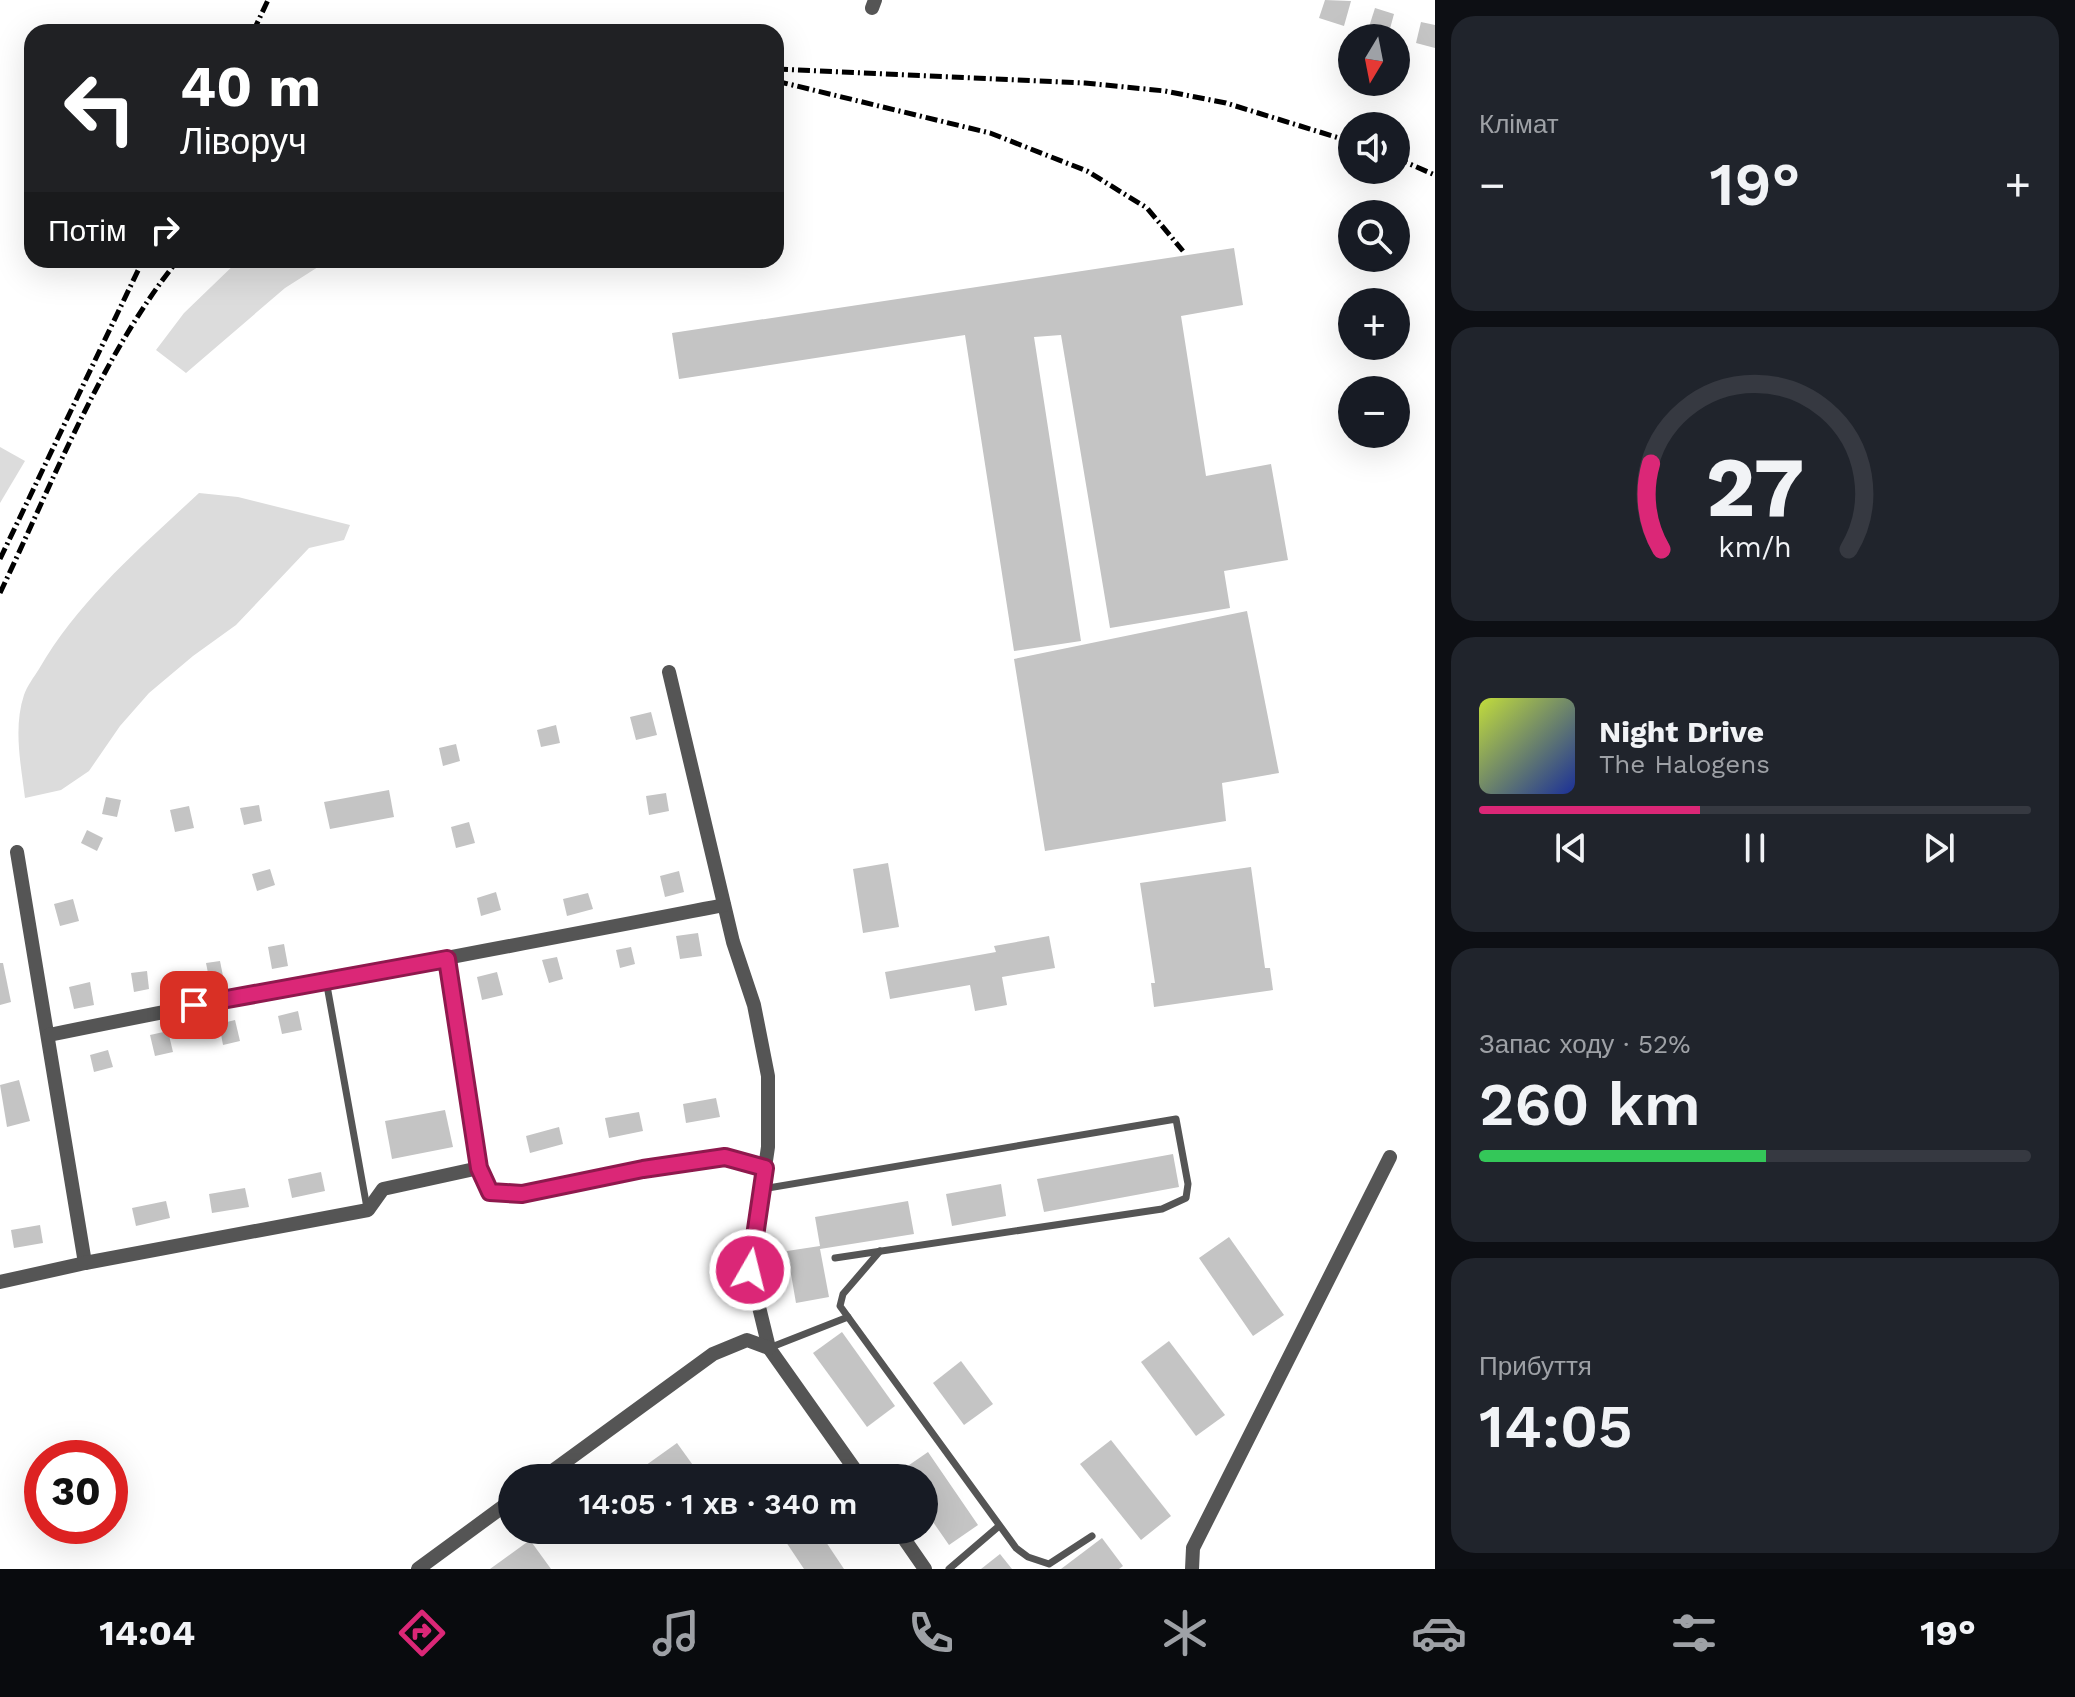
<!DOCTYPE html>
<html lang="uk">
<head>
<meta charset="utf-8">
<style>
  body { margin:0; font-family:"Work Sans",sans-serif; background:#20242c; color:#f1f3f6; height:100vh; display:flex; flex-direction:column; font-size:30px; white-space:nowrap }
  * { box-sizing:border-box; margin:0 }
  p { font-size:26px; color:#9ea1a6 }
  .icon { flex:none; width:44px; height:44px; fill:none; stroke:currentColor; stroke-width:2; stroke-linecap:round; stroke-linejoin:round }
  .map { position:relative; flex:1; overflow:hidden }
  .panel { display:flex; flex-direction:column; gap:16px; padding:16px; background:#0d0f14; width:640px }
  .panel>* { flex:none }
  .hud { position:absolute; left:24px; top:24px; width:760px; height:244px; border-radius:24px; box-shadow:0 8px 32px #0002; background:#202124; color:#fff; overflow:hidden }
  .needle { width:52px; rotate:190deg }
  .fabs { position:absolute; left:1338px; top:24px; display:grid; gap:16px }
  .fabs a { display:grid; place-items:center; width:72px; height:72px; border-radius:50%; background:#171b24; box-shadow:0 8px 32px #0002; font-size:40px }
  .speed { position:absolute; left:24px; top:1440px; display:flex; gap:16px; font-size:40px; font-weight:700; text-align:center }
  .speed>* { display:grid; place-content:center; width:104px; height:104px; border-radius:50%; background:#171b24; box-shadow:0 8px 32px #0002; line-height:1 }
  .speed .limit { border:12px solid #d22; background:#fff; color:#111 }
  .pin { position:absolute; display:grid; place-items:center; width:68px; height:68px; color:#fff; margin:-34px; border-radius:16px; box-shadow:0 4px 12px #0006 }
  .me { position:absolute; width:88px; margin:-44px; rotate:8deg; stroke-linejoin:round; filter:drop-shadow(0 0 6px #0008) }
  .turn { display:flex; align-items:center; gap:28px; height:168px; padding:0 24px; font-size:36px }
  .turn .icon { width:104px; height:104px; stroke-width:2.5 }
  .turn b { display:block; font-size:56px; line-height:68px }
  .then { display:flex; align-items:center; height:76px; padding:0 24px; background:#0003; gap:16px; font-size:30px }
  .big { font-size:60px; font-weight:600; line-height:1.1 }
  .panel .tile { flex:1; display:flex; flex-direction:column; justify-content:center; gap:12px; min-width:0; padding:0 28px; border-radius:24px; background:#20242c }
  .panel .dial { align-items:center; gap:0 }
  .dial svg { height:208px; overflow:visible; fill:none; stroke:#363941; stroke-width:7; stroke-linecap:round; text-anchor:middle }
  .dial text { fill:#f1f3f6; stroke:none }
  .song { display:flex; align-items:center; gap:24px }
  .cover { width:96px; height:96px; border-radius:12px; background:linear-gradient(135deg,hsl(70 70% 55%),hsl(230 70% 35%)) }
  .played { height:8px; border-radius:4px; background:linear-gradient(90deg,#db2777 40%,#363941 40%) }
  .keys { display:flex; justify-content:space-around; direction:ltr }
  .heat { display:flex; justify-content:space-between; align-items:center; font-size:44px; direction:ltr }
  .charge { height:12px; border-radius:6px; background:linear-gradient(90deg,#34c759 52%,#363941 0) }
  .trip { position:absolute; left:498px; top:1464px; width:440px; height:80px; border-radius:40px; background:#171b24; box-shadow:0 8px 32px #0002; font-weight:600; line-height:80px; text-align:center }
  .menu { display:flex; height:128px; justify-content:space-around; align-items:center; background:#090b0e; color:#9ea1a6 }
  .menu .icon { width:56px; height:56px }
  .menu .on { color:#db2777 }
  .menu b { font-size:36px; color:#f1f3f6 }
  main { display:flex; flex:1; min-height:0 }
  .map>svg:first-child { display:block }
</style>
</head>
<body>
<main>
<div class="map">
<svg width="1435" height="1569" viewBox="0 0 1435 1569">
  <rect width="100%" height="100%" fill="#fff"/>
  <!-- green -->
  <g fill="#dcdcdc">
    <polygon points="239,260 329,260 285,288 186,373 156,350 184,313"/>
    <polygon points="0,447 25,461 0,503"/>
    <path d="M 199,493 L 238,497 L 350,525 L 344,540 L 309,548 L 236,625 L 193,656 L 149,693 L 120,726 L 89,771 L 61,790 L 25,798 C 21,765 13,728 24,695 C 27,686 34,677 39,669 C 79,600 141,547 199,493 Z"/>
  </g>
  <!-- building -->
  <g fill="#c4c4c4">
    <polygon points="1325,0 1351,1 1344,26 1319,18"/>
    <polygon points="1375,8 1394,14 1388,36 1368,30"/>
    <polygon points="1421,22 1435,25 1435,48 1416,43"/>
    <polygon points="1234,248 1243,305 1181,316 1206,476 1271,464 1288,560 1224,571 1230,608 1110,628 1061,335 1034,337 1081,641 1014,651 965,335 679,379 672,333"/>
    <polygon points="1247,611 1279,773 1222,783 1226,821 1045,851 1014,659"/>
    <polygon points="651,712 657,735 636,740 630,717"/>
    <polygon points="556,725 560,743 541,747 537,730"/>
    <polygon points="456,744 460,761 443,766 439,748"/>
    <polygon points="389,790 394,817 330,829 324,802"/>
    <polygon points="666,793 669,811 649,815 646,796"/>
    <polygon points="106,797 121,800 117,817 102,814"/>
    <polygon points="259,805 262,821 244,825 240,808"/>
    <polygon points="189,806 194,828 175,832 170,810"/>
    <polygon points="469,822 475,843 456,848 451,827"/>
    <polygon points="87,830 103,838 97,851 81,843"/>
    <polygon points="888,863 899,927 863,933 853,869"/>
    <polygon points="1251,867 1265,968 1270,968 1273,990 1154,1007 1151,983 1155,983 1140,883"/>
    <polygon points="270,869 275,885 257,891 252,874"/>
    <polygon points="679,871 684,892 665,897 660,876"/>
    <polygon points="496,892 501,910 481,916 477,898"/>
    <polygon points="588,893 593,909 567,916 563,899"/>
    <polygon points="73,899 79,921 60,926 54,904"/>
    <polygon points="698,933 702,956 680,959 676,936"/>
    <polygon points="1049,936 1055,968 1002,977 1007,1005 975,1011 970,985 890,999 885,972 996,952 994,946"/>
    <polygon points="284,944 288,966 272,969 268,947"/>
    <polygon points="631,947 635,964 620,968 616,950"/>
    <polygon points="557,957 563,979 549,983 542,960"/>
    <polygon points="220,961 223,976 209,978 206,963"/>
    <polygon points="0,963 3,963 11,1002 0,1005"/>
    <polygon points="147,971 149,989 134,992 131,973"/>
    <polygon points="497,972 503,995 482,1000 477,977"/>
    <polygon points="90,982 94,1005 74,1009 69,987"/>
    <polygon points="298,1011 302,1030 282,1034 278,1016"/>
    <polygon points="235,1020 240,1041 223,1045 219,1024"/>
    <polygon points="168,1031 173,1052 155,1056 150,1035"/>
    <polygon points="108,1050 113,1067 94,1072 90,1055"/>
    <polygon points="19,1080 30,1121 7,1127 0,1085"/>
    <polygon points="716,1098 720,1117 686,1123 683,1104"/>
    <polygon points="445,1110 453,1147 392,1159 385,1121"/>
    <polygon points="639,1112 643,1131 609,1138 605,1118"/>
    <polygon points="559,1127 563,1144 530,1153 526,1136"/>
    <polygon points="1173,1154 1179,1187 1044,1212 1037,1179"/>
    <polygon points="321,1172 325,1191 292,1198 288,1179"/>
    <polygon points="1001,1184 1006,1216 952,1226 946,1194"/>
    <polygon points="245,1188 249,1207 212,1213 209,1194"/>
    <polygon points="166,1201 170,1218 136,1226 132,1208"/>
    <polygon points="908,1201 914,1234 820,1249 829,1297 796,1303 787,1251 820,1246 815,1217"/>
    <polygon points="40,1225 43,1243 14,1248 11,1230"/>
    <polygon points="1229,1237 1284,1315 1253,1336 1199,1258"/>
    <polygon points="842,1332 895,1406 867,1427 813,1353"/>
    <polygon points="1169,1341 1225,1415 1196,1436 1141,1362"/>
    <polygon points="961,1361 993,1404 964,1425 933,1383"/>
    <polygon points="1111,1440 1171,1516 1141,1540 1080,1464"/>
    <polygon points="677,1443 700,1475 695,1478 639,1478 635,1473"/>
    <polygon points="928,1452 978,1525 949,1545 924,1509 924,1478 903,1478 899,1472"/>
    <polygon points="778,1530 818,1530 844,1569 804,1569"/>
    <polygon points="1102,1538 1123,1566 1119,1569 1061,1569"/>
    <polygon points="530,1540 551,1569 490,1569"/>
    <polygon points="1000,1554 1012,1569 981,1569"/>
  </g>
  <g fill="none" stroke-linecap="round" stroke-linejoin="round">
    <!-- lane -->
    <g stroke="#555" stroke-width="7">
      <polyline points="447,959 479,1168"/>
      <polyline points="326,980 367,1208"/>
      <polyline points="762,1189 1176,1119 1188,1184 1186,1198 1162,1209 835,1258"/>
      <polyline points="880,1251 843,1294 840,1306 1016,1548 1028,1557 1049,1564 1092,1536"/>
      <polyline points="769,1348 848,1317"/>
      <polyline points="949,1569 999,1526"/>
    </g>
    <!-- street -->
    <g stroke="#555" stroke-width="14">
      <polyline points="872,8 875,0"/>
      <polyline points="669,672 733,942 754,1005 768,1076 768,1147 750,1270 769,1348 861,1478"/>
      <polyline points="17,852 85,1263"/>
      <path d="M 49,1035 C 273,989 499,949 724,905"/>
      <polyline points="0,1282 85,1263 368,1210 383,1189 479,1168 490,1192 522,1194 643,1169 725,1157 765,1168"/>
      <polyline points="543,1478 713,1354 747,1340 769,1348"/>
      <polyline points="898,1530 925,1569"/>
      <polyline points="418,1569 512,1500"/>
      <polyline points="1192,1569 1193,1548 1390,1157"/>
    </g>
    <!-- rail -->
    <g stroke="#000" stroke-width="5" stroke-dasharray="12 4 2 4" stroke-linecap="butt">
      <polyline points="253,32 268,0"/>
      <polyline points="776,69 1085,83 1165,91 1226,103 1352,142"/>
      <polyline points="776,81 990,133 1087,171 1147,208 1183,251"/>
      <polyline points="1396,158 1435,175"/>
      <polyline points="0,559 143,260"/>
      <path d="M 0,593 C 52,484 102,354 178,260"/>
    </g>
  </g>
  <g fill="none" stroke-linecap="round" stroke-linejoin="round">
    <defs>
      <polyline id="route" points="194,1005 447,959 479,1168 490,1192 522,1194 643,1169 725,1157 765,1168 750,1270"/>
    </defs>
    <!-- route casing -->
    <use href="#route" stroke="#8e194d" stroke-width="20"/>
    <!-- route -->
    <use href="#route" stroke="#db2777" stroke-width="14"/>
  </g>
</svg>
<div class="fabs">
<a><svg class="needle" viewBox="-14 -14 28 28"><path d="M0-13l5 13h-10z" fill="#e53935"/><path d="M0 13l5-13h-10z" fill="#9ea1a6"/></svg></a>
<a><svg class="icon" aria-label="sound" viewBox="0 0 24 24"><path d="M4 9h4l5-4v14l-5-4H4zM17 9q2 3 0 6"/></svg></a>
<a><svg class="icon" aria-label="search" viewBox="0 0 24 24"><circle cx="10" cy="10" r="6"/><path d="M15 15l6 6"/></svg></a>
<a>+</a>
<a>−</a>
</div>
<div class="speed"><div class="limit">30</div></div>
<div class="pin" style="left:194px;top:1005px;background:#d93025"><svg class="icon" aria-label="arrive" viewBox="0 0 24 24"><path d="M6 21V4h12l-3 4 3 4H6"/></svg></div>
<svg class="me" style="left:750px;top:1270px" viewBox="-20 -20 40 40"><circle r="17" fill="#db2777" stroke="#fff" stroke-width="3"/><path d="M0-11L8 9 0 5-8 9z" fill="#fff"/></svg>
<div class="trip">14:05 · 1 хв · 340 m</div>
<div class="hud">
<div class="turn"><svg class="icon" aria-label="left" viewBox="0 0 24 24"><path d="M17 20v-9H6M10 6l-5 5 5 5"/></svg><div><b>40 m</b>Ліворуч</div></div>
<div class="then">Потім<svg class="icon" aria-label="right" viewBox="0 0 24 24"><path d="M7 20v-9h11M14 6l5 5-5 5"/></svg></div>
</div>
</div>
<section class="panel">
<div class="tile"><p>Клімат</p>
<div class="heat"><a>−</a><b class="big">19°</b><a>+</a></div>
</div>
<div class="tile dial"><svg viewBox="0 0 100 80">
<path d="M14 69A42 42 0 1 1 86 69"/>
<path d="M14 69A42 42 0 0 1 10 36" stroke="#db2777"/>
<text x="50" y="56" font-size="32" font-weight="700">27</text>
<text x="50" y="72" font-size="11">km/h</text>
</svg></div>
<div class="tile">
<div class="song"><i class="cover"></i><div><b>Night Drive</b><p>The Halogens</p></div></div>
<div class="played"></div>
<div class="keys"><svg class="icon" aria-label="previous" viewBox="0 0 24 24"><path d="M18 5L8 12l10 7zM5 5v14"/></svg><svg class="icon" aria-label="pause" viewBox="0 0 24 24"><path d="M8 5v14M16 5v14"/></svg><svg class="icon" aria-label="next" viewBox="0 0 24 24"><path d="M6 5l10 7-10 7zM19 5v14"/></svg></div>
</div>
<div class="tile"><p>Запас ходу · 52%</p><b class="big">260 km</b><div class="charge"></div></div>
<div class="tile"><p>Прибуття</p><b class="big">14:05</b></div>
</section>
</main>
<nav class="menu">
<b>14:04</b>
<svg class="icon on" aria-label="directions" viewBox="0 0 24 24"><path d="M12 3l9 9-9 9-9-9zM9 14v-3h6M13 9l2 2-2 2"/></svg>
<svg class="icon" aria-label="music" viewBox="0 0 24 24"><path d="M9 18V5l10-2v13"/><circle cx="6" cy="18" r="3"/><circle cx="16" cy="16" r="3"/></svg>
<svg class="icon" aria-label="phone" viewBox="0 0 24 24"><path d="M5 4h4l2 5-3 2q2 4 5 5l2-3 5 2v4C11 20 4 13 5 4z"/></svg>
<svg class="icon" aria-label="climate" viewBox="0 0 24 24"><path d="M12 3v18M4 7l16 10M4 17L20 7"/></svg>
<svg class="icon" aria-label="car" viewBox="0 0 24 24"><path d="M5 17H2v-5l4-1 3-4h7l3 4 3 1v5h-3M9 17h6M6 11h13"/><circle cx="7" cy="17" r="2"/><circle cx="17" cy="17" r="2"/></svg>
<svg class="icon" aria-label="filters" viewBox="0 0 24 24"><path d="M4 7h16M4 17h16"/><circle cx="9" cy="7" r="2"/><circle cx="15" cy="17" r="2"/></svg>
<b>19°</b>
</nav>
</body>
</html>
